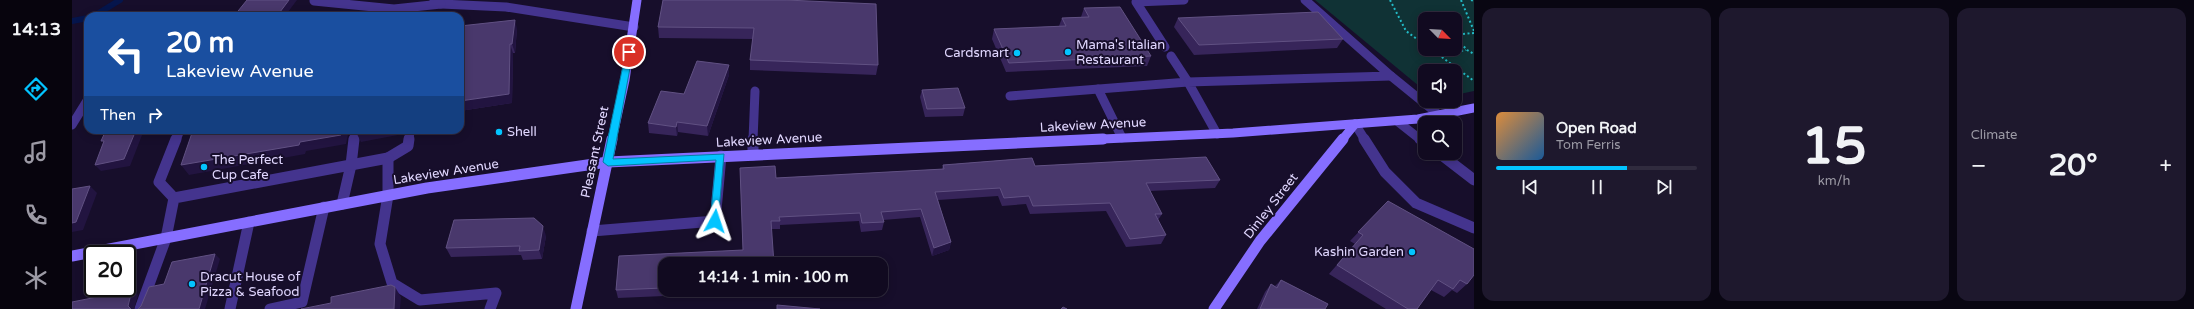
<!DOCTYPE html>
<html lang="en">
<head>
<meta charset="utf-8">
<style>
  body { margin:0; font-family:"Varela Round",sans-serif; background:#1e182d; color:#f1f3f6; height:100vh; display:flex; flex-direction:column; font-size:15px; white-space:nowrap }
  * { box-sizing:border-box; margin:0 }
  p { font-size:13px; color:#9c9aa5 }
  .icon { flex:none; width:22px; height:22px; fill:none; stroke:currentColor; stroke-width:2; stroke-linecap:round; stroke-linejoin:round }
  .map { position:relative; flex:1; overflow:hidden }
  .side { display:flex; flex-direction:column; gap:8px; padding:8px; background:#090612; width:720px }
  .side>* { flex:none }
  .hud { position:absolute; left:12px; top:12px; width:380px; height:122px; border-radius:12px; box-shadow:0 2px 10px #0003,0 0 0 1px #302b3e; background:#1a4fa0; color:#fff; overflow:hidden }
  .needle { width:26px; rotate:114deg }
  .fabs { position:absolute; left:1346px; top:12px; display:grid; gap:8px }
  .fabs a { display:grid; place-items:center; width:44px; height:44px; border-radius:8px; background:#110a20; box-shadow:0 2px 10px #0003,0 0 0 1px #302b3e; font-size:20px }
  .speed { position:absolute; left:12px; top:245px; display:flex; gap:8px; font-size:20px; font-weight:700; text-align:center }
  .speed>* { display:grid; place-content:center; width:52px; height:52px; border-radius:50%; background:#110a20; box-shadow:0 2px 10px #0003,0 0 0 1px #302b3e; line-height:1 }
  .speed .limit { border:2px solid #111; border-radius:6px; background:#fff; color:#111 }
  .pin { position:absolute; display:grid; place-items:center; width:34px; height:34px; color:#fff; margin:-17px; border:2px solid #fff; border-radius:50%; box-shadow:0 1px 4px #0007 }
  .me { position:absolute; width:44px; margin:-22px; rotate:5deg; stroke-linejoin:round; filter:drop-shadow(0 0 3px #0008) }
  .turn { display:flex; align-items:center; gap:14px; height:84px; padding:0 16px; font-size:18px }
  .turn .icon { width:52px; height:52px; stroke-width:2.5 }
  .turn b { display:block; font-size:28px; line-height:34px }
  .then { display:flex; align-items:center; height:38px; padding:0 16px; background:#0003; gap:8px; font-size:15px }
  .big { font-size:30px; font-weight:700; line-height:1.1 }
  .side .card { flex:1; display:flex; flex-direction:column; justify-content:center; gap:6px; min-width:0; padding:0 14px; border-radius:12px; background:#1e182d }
  .side .dial { align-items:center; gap:0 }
  .dial b { font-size:52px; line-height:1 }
  .song { display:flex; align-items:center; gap:12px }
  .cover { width:48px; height:48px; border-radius:6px; background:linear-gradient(135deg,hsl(30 70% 55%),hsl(210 70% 35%)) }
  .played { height:4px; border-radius:2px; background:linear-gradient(90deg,#03c4ff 65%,#302b3e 65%) }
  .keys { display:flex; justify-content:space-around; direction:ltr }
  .heat { display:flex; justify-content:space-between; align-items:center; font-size:22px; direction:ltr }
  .side .tiles { flex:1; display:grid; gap:8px; grid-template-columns:repeat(3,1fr) }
  .trip { position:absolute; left:586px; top:257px; width:230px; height:40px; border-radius:12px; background:#110a20; box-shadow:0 2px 10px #0003,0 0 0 1px #302b3e; font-weight:700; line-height:40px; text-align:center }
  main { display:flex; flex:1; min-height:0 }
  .tabs { display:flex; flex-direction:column; width:72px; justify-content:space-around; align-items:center; background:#07040d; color:#9c9aa5 }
  .tabs .icon { width:28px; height:28px }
  .tabs .selected { color:#03c4ff }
  .tabs b { font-size:18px; color:#f1f3f6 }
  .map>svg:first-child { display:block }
</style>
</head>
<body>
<main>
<nav class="tabs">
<b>14:13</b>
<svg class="icon selected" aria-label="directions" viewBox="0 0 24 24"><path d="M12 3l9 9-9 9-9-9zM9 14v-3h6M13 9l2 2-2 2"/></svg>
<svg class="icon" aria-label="music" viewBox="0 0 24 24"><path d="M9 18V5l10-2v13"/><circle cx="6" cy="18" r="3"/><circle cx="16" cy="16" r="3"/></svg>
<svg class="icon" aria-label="phone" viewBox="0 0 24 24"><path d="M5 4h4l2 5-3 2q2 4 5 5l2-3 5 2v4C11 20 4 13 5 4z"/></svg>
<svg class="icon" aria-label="climate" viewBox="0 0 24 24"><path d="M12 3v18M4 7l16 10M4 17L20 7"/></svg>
</nav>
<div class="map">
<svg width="1402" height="309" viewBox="0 0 1402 309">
  <rect width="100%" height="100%" fill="#170e2b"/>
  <!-- green -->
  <path fill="#103235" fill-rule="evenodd" d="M 1243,0 L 1402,0 L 1402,91 L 1383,95 L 1383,71 L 1353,71 L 1353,91 ZM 1353,19 L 1383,19 L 1383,49 L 1353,49 Z"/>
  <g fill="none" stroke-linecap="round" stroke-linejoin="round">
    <!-- stream -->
    <g stroke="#05154c" stroke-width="6">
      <polyline points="22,16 48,0"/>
      <polyline points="0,21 16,18"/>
    </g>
    <!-- path -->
    <g stroke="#23bbc7" stroke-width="2" stroke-dasharray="2 2.5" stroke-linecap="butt">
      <polyline points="1318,0 1334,31 1353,45"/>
      <polyline points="1389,0 1402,31"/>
      <polyline points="1399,0 1402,1"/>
      <polyline points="1402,33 1390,34 1387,41 1395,50 1402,54"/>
      <polyline points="1359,49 1402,81"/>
      <polyline points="1367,55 1394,50"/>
    </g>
    <!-- lane-far1 -->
    <g stroke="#44348e" stroke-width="9">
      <polyline points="362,0 369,4 434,7 562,27"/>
      <polyline points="242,1 322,9 369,4"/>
      <polyline points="1093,47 1064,2 1112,0"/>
      <polyline points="1319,76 1367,115"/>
      <polyline points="1026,89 1050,138"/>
      <polyline points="938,96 1116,82 1099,56"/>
      <polyline points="1325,121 1349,140"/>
      <polyline points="1145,134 1116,82 1319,76 1233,0"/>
      <polyline points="104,140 108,130"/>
      <polyline points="282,140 283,130"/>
      <polyline points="337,140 338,130"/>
      <polyline points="681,140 683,91"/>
    </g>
    <!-- lane -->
    <g stroke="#44348e" stroke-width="11">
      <polyline points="1348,139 1353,143"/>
      <polyline points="1367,153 1402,180"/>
      <polyline points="681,155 681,139"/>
      <polyline points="316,158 336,146 337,139"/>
      <polyline points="102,198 87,182 104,139"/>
      <polyline points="270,204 279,165 282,139"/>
      <polyline points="520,231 643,221 649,156"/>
      <polyline points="68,309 94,238 102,198 316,158 316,195 308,244 320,283 348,300 424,293 418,309"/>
      <polyline points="158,309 177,222"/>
      <polyline points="198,309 230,302 252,207"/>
    </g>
    <!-- street-far1 -->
    <g stroke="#44348e" stroke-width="9">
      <polyline points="1283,124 1293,140"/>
      <polyline points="0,125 16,99"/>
    </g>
    <!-- street -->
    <polyline stroke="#44348e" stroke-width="11" points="1292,139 1313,172 1344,203 1402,228"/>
    <!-- secondary-far1 -->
    <g stroke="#866eff" stroke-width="9">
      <polyline points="540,140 553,80 565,0"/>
      <polyline points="1009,140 1161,133 1346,119 1402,108"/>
      <polyline points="1270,140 1283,124"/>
    </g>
    <!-- secondary -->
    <g stroke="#866eff" stroke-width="11">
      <polyline points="0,256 355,188 536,162 1031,139"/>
      <polyline points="504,309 540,139"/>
      <polyline points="1142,309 1188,241 1271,139"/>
    </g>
  </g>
  <!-- wall -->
  <g fill="#37255a">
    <polygon points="591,0 806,65 804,75 678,70 678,60 681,39 587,38 586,27"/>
    <polygon points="1012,8 1079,56 1075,66 934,72 920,39 922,29 987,26 990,18 1009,17"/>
    <polygon points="1106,18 1271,39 1265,48 1122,55 1102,27"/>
    <polygon points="445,29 443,53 441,53 440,103 388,111"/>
    <polygon points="657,65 657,75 636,136 606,132 605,136 577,133 576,123 612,94"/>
    <polygon points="850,90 893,108 891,116 853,117 848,97"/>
    <polygon points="1134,157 1148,180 1143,188 1078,191 1090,214 1086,220 1094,235 1089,244 1054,247 1034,211 958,214 954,204 930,206 926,196 866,200 879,242 877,250 860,256 848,217 811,220 812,222 810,230 789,232 787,221 708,225 708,229 699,229 702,264 593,264 592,296 546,298 544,290 547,256 671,250 668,168 703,166 704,178 870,169 871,165 960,158 963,166"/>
    <polygon points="1316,201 1395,284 1385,293 1380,290 1372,297 1359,290 1345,309 1314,309 1257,274 1283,244 1278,241"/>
    <polygon points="474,236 470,259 451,260 449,255 379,257 374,248"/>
    <polygon points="1209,280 1253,309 1185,309 1193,292 1199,284 1203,286"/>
  </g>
  <!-- shaded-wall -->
  <g fill="#221440">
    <polygon points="217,0 225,0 213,16 205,16"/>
    <polygon points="443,20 445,29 443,53 440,44"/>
    <polygon points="438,44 441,53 440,103 388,111 388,101"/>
    <polygon points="657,65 657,75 636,136 635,126"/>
    <polygon points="605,122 606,132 605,136 604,127"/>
    <polygon points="64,130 72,130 58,166 29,171 23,165"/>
    <polygon points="270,130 277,130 274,144 234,151 233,154 117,175 109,165 228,142"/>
    <polygon points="296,130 331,130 331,134 289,142 284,132"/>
    <polygon points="18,186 25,193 11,230 0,232 0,223"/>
    <polygon points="471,226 474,236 470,259 467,250"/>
    <polygon points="879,242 877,250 860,256 862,248"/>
    <polygon points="143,254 148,259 133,309 127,309"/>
    <polygon points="591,277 593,285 592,296 591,288"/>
    <polygon points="323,287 329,297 328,309 322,309"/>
    <polygon points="60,290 66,295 62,309 59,309 56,306"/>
  </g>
  <!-- building -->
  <g fill="#49386c" stroke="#615183">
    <polygon points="175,0 217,0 205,16 162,16"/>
    <polygon points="591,0 714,0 804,4 806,65 678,60 682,28 586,27"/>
    <polygon points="1048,7 1079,56 937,63 922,29 994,26 990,18 1017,17 1012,8"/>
    <polygon points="1246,12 1271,39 1127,45 1106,18"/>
    <polygon points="443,20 440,44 438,44 437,94 388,101 388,26"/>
    <polygon points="625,61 657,65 635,126 605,122 604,127 576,123 589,91 612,94"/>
    <polygon points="886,88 893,108 855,109 850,90"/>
    <polygon points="34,130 64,130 52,159 23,165 32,141 29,141"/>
    <polygon points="121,130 270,130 269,135 228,142 227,145 109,165"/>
    <polygon points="284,130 296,130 284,132"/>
    <polygon points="1134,157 1148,180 1074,183 1090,214 1083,214 1094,235 1058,239 1038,203 961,206 957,196 932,198 928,188 863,192 879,242 862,248 849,209 809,212 812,222 790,223 788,213 707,217 708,221 699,221 702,264 593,264 593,277 591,277 591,288 544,290 547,256 671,250 668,168 703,166 704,178 872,169 871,165 960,158 963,166"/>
    <polygon points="18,186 4,222 0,223 0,189"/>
    <polygon points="1316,201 1402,249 1402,275 1395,284 1388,280 1381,289 1366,280 1345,309 1336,309 1265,265 1291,235 1286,232"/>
    <polygon points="462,218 471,226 467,250 447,251 448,246 374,248 382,220"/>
    <polygon points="143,254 127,309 66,309 69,306 77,287 92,284 100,262"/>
    <polygon points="1209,280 1256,304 1253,309 1188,309 1199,284 1205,288"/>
    <polygon points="319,285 323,287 322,309 229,309 259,303 259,297"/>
    <polygon points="60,290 56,306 59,309 0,309 0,302"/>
    <polygon points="705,305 748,309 705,309"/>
    <polygon points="991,307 995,309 989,309"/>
  </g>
  <!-- route -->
  <polygon fill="#03c4ff" stroke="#027fa6" points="554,51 561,52 541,159 652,154 646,223 640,223 638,221 644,160 536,166 531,162"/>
  <!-- markers -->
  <g fill="#03c4ff" stroke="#170e2b" stroke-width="1.5">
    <circle cx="996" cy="52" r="4"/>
    <circle cx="945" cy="53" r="4"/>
    <circle cx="427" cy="132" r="4"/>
    <circle cx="132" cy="167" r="4"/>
    <circle cx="1340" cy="252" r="4"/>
    <circle cx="120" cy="284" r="4"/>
  </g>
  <g text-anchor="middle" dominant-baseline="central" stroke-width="4" stroke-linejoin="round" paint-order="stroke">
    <!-- poi labels -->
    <g font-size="13" fill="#e1d7ff" stroke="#170e2b" text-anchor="start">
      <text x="1004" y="45">Mama's Italian<tspan x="1004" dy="15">Restaurant</tspan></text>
      <text x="937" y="53" text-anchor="end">Cardsmart</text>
      <text x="435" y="132">Shell</text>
      <text x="140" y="160">The Perfect<tspan x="140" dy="15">Cup Cafe</tspan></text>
      <text x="1332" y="252" text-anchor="end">Kashin Garden</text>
      <text x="128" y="277">Dracut House of<tspan x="128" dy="15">Pizza &amp; Seafood</tspan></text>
    </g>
    <!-- street labels -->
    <g font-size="13" fill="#e1d7ff" stroke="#170e2b">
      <text transform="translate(1021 125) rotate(-3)">Lakeview Avenue</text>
      <text transform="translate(697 140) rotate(-3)">Lakeview Avenue</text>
      <text transform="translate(523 152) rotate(-78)">Pleasant Street</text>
      <text transform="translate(374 172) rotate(-9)">Lakeview Avenue</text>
      <text transform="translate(1199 206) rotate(-52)">Dinley Street</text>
    </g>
  </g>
</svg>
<div class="fabs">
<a><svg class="needle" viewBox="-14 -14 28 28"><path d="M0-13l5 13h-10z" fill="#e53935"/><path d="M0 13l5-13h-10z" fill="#9c9aa5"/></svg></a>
<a><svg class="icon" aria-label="sound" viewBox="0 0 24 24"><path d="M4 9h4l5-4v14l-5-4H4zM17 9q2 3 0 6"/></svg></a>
<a><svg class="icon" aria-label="search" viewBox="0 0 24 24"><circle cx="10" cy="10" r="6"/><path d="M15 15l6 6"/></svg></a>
</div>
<div class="speed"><div class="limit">20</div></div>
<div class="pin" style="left:557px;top:52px;background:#d93025"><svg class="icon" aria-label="arrive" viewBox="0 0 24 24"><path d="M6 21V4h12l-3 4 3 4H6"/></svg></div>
<svg class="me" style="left:643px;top:221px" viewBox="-20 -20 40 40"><path d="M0-17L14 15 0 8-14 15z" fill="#03c4ff" stroke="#fff" stroke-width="4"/></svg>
<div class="trip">14:14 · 1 min · 100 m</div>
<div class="hud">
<div class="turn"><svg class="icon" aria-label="left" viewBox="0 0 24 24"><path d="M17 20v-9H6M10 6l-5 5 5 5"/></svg><div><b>20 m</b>Lakeview Avenue</div></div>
<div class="then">Then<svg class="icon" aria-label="right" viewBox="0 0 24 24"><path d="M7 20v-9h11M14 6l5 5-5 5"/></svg></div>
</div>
</div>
<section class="side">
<div class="tiles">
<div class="card">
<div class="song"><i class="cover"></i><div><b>Open Road</b><p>Tom Ferris</p></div></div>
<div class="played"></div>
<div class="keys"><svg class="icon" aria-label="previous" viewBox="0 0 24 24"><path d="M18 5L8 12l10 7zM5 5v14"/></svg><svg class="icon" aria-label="pause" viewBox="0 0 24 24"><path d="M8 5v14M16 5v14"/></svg><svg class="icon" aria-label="next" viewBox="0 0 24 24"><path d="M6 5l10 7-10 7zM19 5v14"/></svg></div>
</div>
<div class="card dial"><b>15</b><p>km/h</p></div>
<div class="card"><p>Climate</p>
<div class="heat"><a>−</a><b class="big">20°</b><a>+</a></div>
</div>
</div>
</section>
</main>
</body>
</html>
